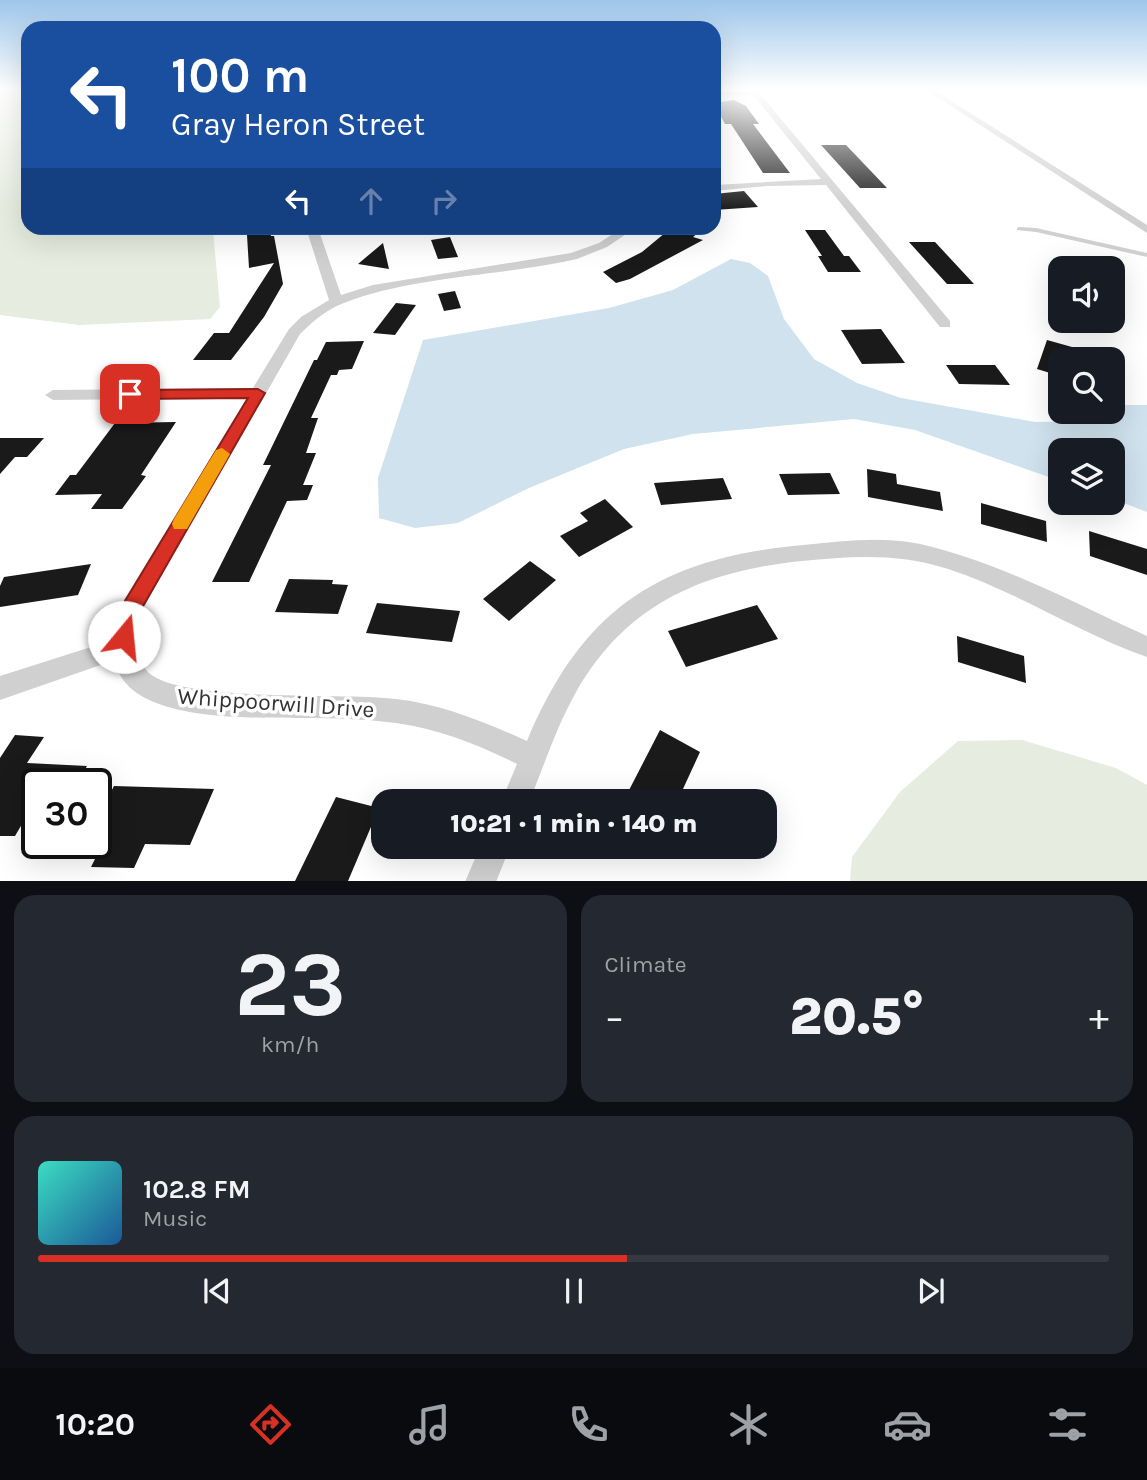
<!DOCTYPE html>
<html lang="en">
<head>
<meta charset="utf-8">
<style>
  body { margin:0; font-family:Karla,sans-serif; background:#242831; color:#f1f3f6; height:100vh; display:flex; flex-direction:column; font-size:26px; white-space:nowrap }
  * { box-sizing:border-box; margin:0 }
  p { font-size:23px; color:#9ea1a6 }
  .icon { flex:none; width:38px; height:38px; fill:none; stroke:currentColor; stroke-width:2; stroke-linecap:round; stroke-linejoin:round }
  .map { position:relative; height:881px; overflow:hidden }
  .panel { display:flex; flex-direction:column; gap:14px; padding:14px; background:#0d0f14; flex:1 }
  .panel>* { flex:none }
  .hud { position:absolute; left:21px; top:21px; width:700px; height:214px; border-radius:21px; box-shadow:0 7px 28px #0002; background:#1a4fa0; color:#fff; overflow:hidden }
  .tools { position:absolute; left:1048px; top:256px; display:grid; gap:14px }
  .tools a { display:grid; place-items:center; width:77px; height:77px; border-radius:14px; background:#171b24; box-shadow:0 7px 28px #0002; font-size:35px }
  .speed { position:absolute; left:21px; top:768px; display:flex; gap:14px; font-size:35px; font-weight:700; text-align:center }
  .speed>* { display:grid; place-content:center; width:91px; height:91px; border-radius:50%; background:#171b24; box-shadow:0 7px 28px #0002; line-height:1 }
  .speed .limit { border:4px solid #111; border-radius:10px; background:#fff; color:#111 }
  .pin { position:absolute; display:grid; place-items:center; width:60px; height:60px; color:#fff; margin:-30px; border-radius:14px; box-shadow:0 4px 10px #0006 }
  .me { position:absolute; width:77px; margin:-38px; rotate:17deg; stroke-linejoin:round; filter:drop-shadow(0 0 5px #0008) }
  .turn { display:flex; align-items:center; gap:24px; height:147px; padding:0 35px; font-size:32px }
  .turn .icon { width:91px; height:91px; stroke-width:2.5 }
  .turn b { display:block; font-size:49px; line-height:60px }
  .lanes { display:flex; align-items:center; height:66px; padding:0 35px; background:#0003; justify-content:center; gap:35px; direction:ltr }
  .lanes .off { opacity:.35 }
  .big { font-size:52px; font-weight:800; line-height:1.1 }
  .panel .card { flex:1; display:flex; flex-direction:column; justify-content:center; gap:10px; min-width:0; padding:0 24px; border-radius:21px; background:#242831 }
  .panel .dial { align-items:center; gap:0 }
  .dial b { font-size:91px; line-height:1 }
  .song { display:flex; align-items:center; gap:21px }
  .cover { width:84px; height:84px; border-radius:10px; background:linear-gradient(135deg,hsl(170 70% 55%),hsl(210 70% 35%)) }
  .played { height:7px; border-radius:4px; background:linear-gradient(90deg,#d93025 55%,#363941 55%) }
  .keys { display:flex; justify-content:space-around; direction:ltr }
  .heat { display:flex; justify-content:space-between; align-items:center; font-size:38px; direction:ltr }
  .panel .tiles { flex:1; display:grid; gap:14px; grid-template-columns:1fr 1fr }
  .card:last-child { grid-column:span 2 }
  .trip { position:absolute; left:371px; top:789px; width:406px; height:70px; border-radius:21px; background:#171b24; box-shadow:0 7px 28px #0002; font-weight:800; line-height:70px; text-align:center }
  .tabs { display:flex; height:112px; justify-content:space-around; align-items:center; background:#090b0e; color:#9ea1a6 }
  .tabs .icon { width:49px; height:49px }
  .tabs .active { color:#d93025 }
  .tabs b { font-size:32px; color:#f1f3f6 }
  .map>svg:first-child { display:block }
</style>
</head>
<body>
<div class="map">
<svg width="1147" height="882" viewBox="0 0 1147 882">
  <rect width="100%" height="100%" fill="#fff"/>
  <!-- green -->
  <g fill="#e6ecdf">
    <polygon points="0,88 28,88 28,228 216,228 213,231 220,307 210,319 79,325 0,315"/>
    <polygon points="1022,740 1116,768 1147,785 1147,881 850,881 852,857 900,792 958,741"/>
  </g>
  <!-- water -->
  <polygon fill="#cfe2ee" points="731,259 750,263 768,276 784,319 814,359 857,383 901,398 1035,422 1089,421 1124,405 1147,405 1147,512 1113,499 1113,450 1060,450 1060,481 915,430 854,419 693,434 624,449 529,488 458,523 415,528 379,518 378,478 423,340 609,308 673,290"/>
  <!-- building -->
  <g fill="#1a1a1a">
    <polygon points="734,100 746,106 759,124 753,124 790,173 763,173 731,124 725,124 714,103"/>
    <polygon points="821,145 846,145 887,188 860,188"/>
    <polygon points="744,191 758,207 714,210 714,194"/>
    <polygon points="671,228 704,228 693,237 703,240 630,279 616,283 603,272 642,252"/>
    <polygon points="805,230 825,230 844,256 849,256 861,272 828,272 818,256 822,256"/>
    <polygon points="270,232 271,236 274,236 283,284 264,317 231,360 193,360 214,333 229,333 274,263 249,268 247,235"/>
    <polygon points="450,237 458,257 438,259 431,240"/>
    <polygon points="909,242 935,242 974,284 947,284"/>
    <polygon points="383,243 389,269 358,264"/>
    <polygon points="455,291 461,308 444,311 438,294"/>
    <polygon points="396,303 416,305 395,335 373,333"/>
    <polygon points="881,329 905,363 862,364 841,330"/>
    <polygon points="1047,340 1097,354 1097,359 1060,359 1060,376 1037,369"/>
    <polygon points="364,341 352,369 339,370 337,375 331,375 311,418 318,418 306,453 316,453 303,485 313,485 307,500 287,501 249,582 212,582 271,465 263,465 314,360 317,360 326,342"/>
    <polygon points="946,365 995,365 1010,385 959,384"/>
    <polygon points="176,422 141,475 146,476 122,509 91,509 102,494 55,495 70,475 76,475 115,423"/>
    <polygon points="0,438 44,438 27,457 15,457 0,474"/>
    <polygon points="867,469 896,474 897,484 940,492 943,511 868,497"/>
    <polygon points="830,473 840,494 788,495 779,474"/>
    <polygon points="723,478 732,499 661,505 654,483"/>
    <polygon points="605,499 633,527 579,557 560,536 588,521 580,513"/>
    <polygon points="981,503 1046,521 1047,542 981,524"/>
    <polygon points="1089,531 1147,549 1147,575 1090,556"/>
    <polygon points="530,561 556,580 509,621 483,599"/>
    <polygon points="91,564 78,595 0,607 0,586 4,577"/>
    <polygon points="289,579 333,580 332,584 348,585 338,614 275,612"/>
    <polygon points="377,603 460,611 452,642 366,633"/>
    <polygon points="757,605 778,639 686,667 668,631"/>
    <polygon points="957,636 1024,656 1026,683 958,662"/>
    <polygon points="660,730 700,752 677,802 636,802 626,796"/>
    <polygon points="15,735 44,737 27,763 87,766 77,784 37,784 37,820 25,819 15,836 0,836 0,758"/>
    <polygon points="114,786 214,789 190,845 145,844 134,868 91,867 96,857 96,820"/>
    <polygon points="336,797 379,808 348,881 295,881"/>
  </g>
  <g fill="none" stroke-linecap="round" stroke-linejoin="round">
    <!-- lane -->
    <polygon fill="#d0d0d0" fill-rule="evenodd" points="1019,227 1036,228 1147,253 1147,257 1036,232 1017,230 1017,228"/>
    <!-- street -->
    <g fill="#d0d0d0" fill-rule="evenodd">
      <polygon points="748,88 755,88 950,321 950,327 940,327 826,185 766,186 714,191 714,185 821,179 753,95 714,95 714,91 750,91"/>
      <polygon points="923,88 931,88 1147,225 1147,233"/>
      <path d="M 310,228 L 321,228 L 319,231 L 341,295 L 373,285 L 571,253 L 599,243 L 622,228 L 635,228 L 607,247 L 577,259 C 504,276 413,276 344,303 C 327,309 312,322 300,334 L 143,608 C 138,631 130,655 149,673 C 183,703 344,692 396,699 C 441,704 485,722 527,741 C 583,607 661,558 803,545 C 842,541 882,536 920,544 C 1000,562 1073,603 1147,636 L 1147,657 C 1079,633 1018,592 948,569 C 899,553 852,556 802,561 C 703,571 625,604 575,694 C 556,728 544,766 529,802 L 501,802 L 517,764 C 479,745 439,729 396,723 C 365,719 332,718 301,718 C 253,717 125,724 115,660 L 0,700 L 0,676 L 113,640 L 124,600 L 247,398 L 53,400 L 45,395 L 53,390 L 253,388 L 289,329 L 301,317 L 329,300 L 307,231 Z"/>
      <polygon points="480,847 510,847 496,882 465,882"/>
    </g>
  </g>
  <!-- sky -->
  <linearGradient id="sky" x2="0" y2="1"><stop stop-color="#9ec6ea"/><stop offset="0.42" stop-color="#fff"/><stop offset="1" stop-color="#fff" stop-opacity="0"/></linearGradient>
  <rect width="1147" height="212" fill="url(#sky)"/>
  <!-- route -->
  <polygon fill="#d93025" stroke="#8d1f18" stroke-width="2" points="258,389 265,393 142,608 132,643 124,646 117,643 113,637 125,601 248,398 130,399 123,394 130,390"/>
  <!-- slow -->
  <polygon fill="#f59e0b" points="222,448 230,454 187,529 174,529 172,524 174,519 216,450"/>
  <g text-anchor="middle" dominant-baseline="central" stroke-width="7" stroke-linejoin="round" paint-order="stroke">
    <!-- street labels -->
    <g font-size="23" fill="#333" stroke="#fff">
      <text transform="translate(276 703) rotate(4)">Whippoorwill Drive</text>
    </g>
  </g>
</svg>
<div class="tools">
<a><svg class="icon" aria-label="sound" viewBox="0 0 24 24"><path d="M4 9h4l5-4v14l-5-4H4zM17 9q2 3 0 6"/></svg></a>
<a><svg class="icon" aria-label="search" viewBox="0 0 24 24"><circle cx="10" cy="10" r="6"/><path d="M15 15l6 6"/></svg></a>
<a><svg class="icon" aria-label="layers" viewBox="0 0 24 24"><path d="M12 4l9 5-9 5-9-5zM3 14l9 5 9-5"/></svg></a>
</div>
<div class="speed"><div class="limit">30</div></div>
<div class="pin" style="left:130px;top:394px;background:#d93025"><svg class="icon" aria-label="arrive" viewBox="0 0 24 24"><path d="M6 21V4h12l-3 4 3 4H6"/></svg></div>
<svg class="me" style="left:124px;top:637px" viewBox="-20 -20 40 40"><circle r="19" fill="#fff"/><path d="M0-13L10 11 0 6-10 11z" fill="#d93025"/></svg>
<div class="trip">10:21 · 1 min · 140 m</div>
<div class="hud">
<div class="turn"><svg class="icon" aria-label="left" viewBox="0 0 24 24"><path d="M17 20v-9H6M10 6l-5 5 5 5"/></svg><div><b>100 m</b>Gray Heron Street</div></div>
<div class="lanes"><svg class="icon" aria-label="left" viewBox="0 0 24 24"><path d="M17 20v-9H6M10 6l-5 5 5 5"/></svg><svg class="icon off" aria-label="ahead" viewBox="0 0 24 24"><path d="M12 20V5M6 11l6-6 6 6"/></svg><svg class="icon off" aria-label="right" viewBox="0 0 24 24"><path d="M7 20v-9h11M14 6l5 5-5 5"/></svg></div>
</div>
</div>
<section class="panel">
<div class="tiles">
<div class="card dial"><b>23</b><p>km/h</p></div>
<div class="card"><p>Climate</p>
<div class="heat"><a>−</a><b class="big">20.5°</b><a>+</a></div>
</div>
<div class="card">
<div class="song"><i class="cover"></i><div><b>102.8 FM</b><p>Music</p></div></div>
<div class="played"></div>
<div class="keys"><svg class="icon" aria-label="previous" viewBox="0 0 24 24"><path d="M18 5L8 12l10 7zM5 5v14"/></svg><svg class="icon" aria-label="pause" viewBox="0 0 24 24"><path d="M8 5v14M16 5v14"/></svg><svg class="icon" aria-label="next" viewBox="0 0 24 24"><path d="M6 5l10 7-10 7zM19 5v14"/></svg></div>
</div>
</div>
</section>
<nav class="tabs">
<b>10:20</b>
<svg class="icon active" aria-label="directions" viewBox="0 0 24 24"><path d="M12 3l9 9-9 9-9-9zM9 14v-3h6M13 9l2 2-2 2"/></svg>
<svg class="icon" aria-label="music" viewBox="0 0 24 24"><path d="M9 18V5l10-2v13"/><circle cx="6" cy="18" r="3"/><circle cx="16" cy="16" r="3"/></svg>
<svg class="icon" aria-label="phone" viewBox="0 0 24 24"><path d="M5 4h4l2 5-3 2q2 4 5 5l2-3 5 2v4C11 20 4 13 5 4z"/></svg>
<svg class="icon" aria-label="climate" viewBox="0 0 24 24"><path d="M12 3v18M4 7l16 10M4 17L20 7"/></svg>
<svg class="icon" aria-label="car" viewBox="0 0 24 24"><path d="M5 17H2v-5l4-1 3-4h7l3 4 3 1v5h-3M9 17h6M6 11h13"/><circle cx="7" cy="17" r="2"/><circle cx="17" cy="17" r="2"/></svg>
<svg class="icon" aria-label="filters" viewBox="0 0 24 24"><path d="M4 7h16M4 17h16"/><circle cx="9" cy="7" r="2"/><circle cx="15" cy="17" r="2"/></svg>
</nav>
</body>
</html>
